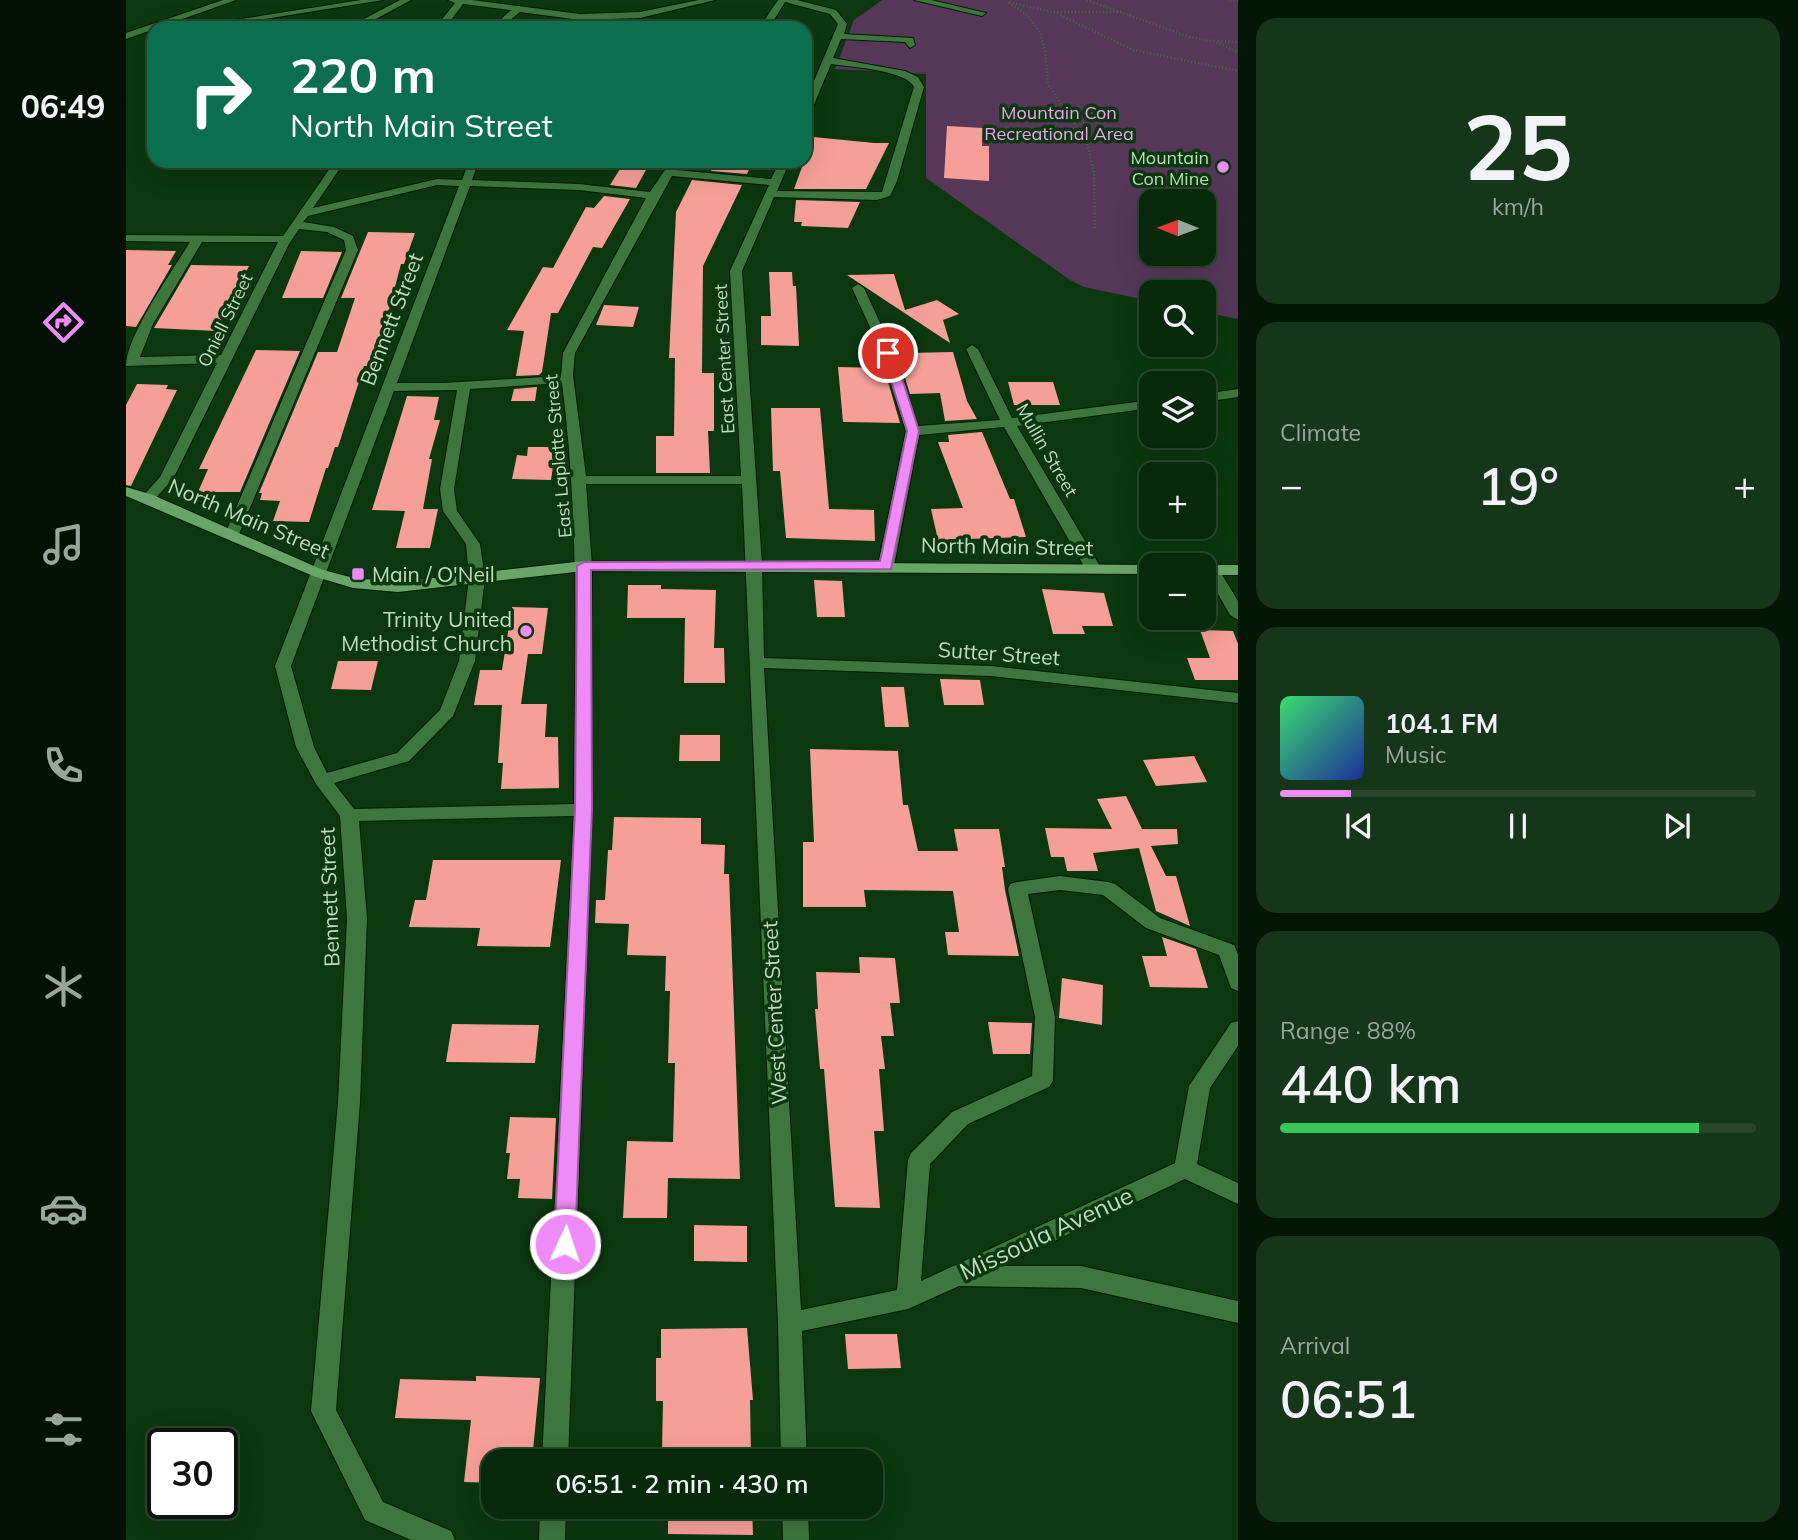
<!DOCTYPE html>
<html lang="en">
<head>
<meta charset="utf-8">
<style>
  body { margin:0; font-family:Mulish,sans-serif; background:#163619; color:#f1f3f6; height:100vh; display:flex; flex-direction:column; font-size:26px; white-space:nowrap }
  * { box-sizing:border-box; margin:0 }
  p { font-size:23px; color:#98a79d }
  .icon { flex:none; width:38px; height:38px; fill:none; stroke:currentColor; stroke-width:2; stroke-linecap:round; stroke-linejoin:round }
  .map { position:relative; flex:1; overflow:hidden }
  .panel { display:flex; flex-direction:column; gap:18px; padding:18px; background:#041706; width:560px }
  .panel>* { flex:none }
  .top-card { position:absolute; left:21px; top:21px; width:665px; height:147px; border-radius:21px; box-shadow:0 7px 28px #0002,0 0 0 2px #29462c; background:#0b6e4f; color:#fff; overflow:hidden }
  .needle { width:46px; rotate:271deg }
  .buttons { position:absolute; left:1013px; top:189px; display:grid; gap:14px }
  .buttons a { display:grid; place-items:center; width:77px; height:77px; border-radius:14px; background:#082a0b; box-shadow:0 7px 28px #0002,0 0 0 2px #29462c; font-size:35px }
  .speed { position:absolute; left:21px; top:1428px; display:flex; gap:14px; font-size:35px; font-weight:700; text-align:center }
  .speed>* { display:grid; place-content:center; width:91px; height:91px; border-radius:50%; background:#082a0b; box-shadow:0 7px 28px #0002,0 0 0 2px #29462c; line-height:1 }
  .speed .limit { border:4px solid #111; border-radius:10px; background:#fff; color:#111 }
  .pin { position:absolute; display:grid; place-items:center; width:60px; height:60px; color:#fff; margin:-30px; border:4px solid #fff; border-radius:50%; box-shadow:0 2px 7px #0007 }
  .me { position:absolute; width:77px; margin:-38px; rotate:3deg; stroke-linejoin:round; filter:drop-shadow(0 0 5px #0008) }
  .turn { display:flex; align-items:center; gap:24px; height:147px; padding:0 28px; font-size:32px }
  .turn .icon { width:91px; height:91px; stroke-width:2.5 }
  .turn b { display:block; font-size:49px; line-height:60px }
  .big { font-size:52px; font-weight:600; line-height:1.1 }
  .panel .tile { flex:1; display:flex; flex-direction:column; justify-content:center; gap:10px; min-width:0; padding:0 24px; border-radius:21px; background:#163619 }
  .panel .dial { align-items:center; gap:0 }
  .dial b { font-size:91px; line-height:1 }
  .song { display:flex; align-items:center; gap:21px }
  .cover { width:84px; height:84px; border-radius:10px; background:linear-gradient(135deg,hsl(140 70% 55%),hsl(230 70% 35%)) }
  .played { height:7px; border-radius:4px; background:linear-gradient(90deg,#ef8bf7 15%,#29462c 15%) }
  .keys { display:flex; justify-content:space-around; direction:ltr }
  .heat { display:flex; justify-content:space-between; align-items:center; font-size:38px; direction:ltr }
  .charge { height:10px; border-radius:5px; background:linear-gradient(90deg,#34c759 88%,#29462c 0) }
  .trip { position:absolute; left:355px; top:1449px; width:402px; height:70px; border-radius:21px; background:#082a0b; box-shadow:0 7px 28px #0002,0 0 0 2px #29462c; font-weight:600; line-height:70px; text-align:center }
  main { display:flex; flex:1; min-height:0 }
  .dock { display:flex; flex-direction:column; width:126px; justify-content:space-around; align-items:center; background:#031104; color:#98a79d }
  .dock .icon { width:49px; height:49px }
  .dock .current { color:#ef8bf7 }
  .dock b { font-size:32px; color:#f1f3f6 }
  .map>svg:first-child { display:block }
</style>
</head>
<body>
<main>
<nav class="dock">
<b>06:49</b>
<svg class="icon current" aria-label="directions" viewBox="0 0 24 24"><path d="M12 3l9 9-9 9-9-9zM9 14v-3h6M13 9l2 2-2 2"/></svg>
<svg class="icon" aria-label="music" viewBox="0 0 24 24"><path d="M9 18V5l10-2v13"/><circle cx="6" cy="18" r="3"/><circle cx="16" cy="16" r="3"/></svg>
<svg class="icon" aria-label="phone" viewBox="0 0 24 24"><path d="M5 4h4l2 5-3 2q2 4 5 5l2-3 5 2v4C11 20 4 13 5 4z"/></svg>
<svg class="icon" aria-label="climate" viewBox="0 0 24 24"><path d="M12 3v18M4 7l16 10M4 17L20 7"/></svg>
<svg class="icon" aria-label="car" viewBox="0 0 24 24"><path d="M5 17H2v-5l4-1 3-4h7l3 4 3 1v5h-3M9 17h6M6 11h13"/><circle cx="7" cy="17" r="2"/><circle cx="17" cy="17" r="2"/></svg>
<svg class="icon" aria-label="filters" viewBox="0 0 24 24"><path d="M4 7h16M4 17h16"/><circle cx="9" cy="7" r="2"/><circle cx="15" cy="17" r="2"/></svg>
</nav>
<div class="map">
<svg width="1112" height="1540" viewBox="0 0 1112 1540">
  <rect width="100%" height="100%" fill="#0b380f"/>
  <!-- green -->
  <path fill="#563758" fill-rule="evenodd" d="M 756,0 L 1112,0 L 1112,319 L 1078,312 L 1078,292 L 1026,292 L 1025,301 L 958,287 L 944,280 L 800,178 L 800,74 L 709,69 L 728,20 ZM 1026,201 L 1078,201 L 1078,254 L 1026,254 Z"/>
  <!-- building -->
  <g fill="#f69f99">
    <polygon points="821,126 857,128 856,146 863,146 863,181 818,178"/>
    <polygon points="687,137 748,143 763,143 740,189 668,189"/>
    <polygon points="499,161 525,161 510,188 484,185"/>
    <polygon points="588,164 624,167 621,174 585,171"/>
    <polygon points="566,180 616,185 577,266 576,373 588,373 588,431 582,431 584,473 530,473 530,436 548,436 549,358 543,358 550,212"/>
    <polygon points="478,196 504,199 476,248 467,247 432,313 425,313 416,372 413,375 390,376 398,331 381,330 417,267 427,268 460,207 468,208"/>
    <polygon points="670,200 734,202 722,228 675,226 676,222 668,222"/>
    <polygon points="242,232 289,233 278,264 275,264 253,348 245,366 238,366 212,447 209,447 202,468 200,468 183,522 147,521 154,501 134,500 136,493 133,493 192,352 211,352 229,298 215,298"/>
    <polygon points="0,250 50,251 42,265 46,265 10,327 0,326"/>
    <polygon points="175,251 216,252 197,298 156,298"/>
    <polygon points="65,265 123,266 90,331 28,328"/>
    <polygon points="643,272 666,272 667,286 670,286 673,346 635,345 635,316 645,316"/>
    <polygon points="768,274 779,310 811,300 833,314 817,320 824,343 721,275"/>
    <polygon points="478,305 513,307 507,327 470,325"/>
    <polygon points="130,350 174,351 114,492 72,492 82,469 73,469"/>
    <polygon points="827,352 841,401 851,419 819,421 814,393 784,394 776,368 785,368 781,353"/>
    <polygon points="712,367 758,368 774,423 717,422"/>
    <polygon points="882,382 927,382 934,405 888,405"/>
    <polygon points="11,384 42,385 40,389 51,390 5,486 0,485 0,405"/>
    <polygon points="411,387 409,401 385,401 388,389"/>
    <polygon points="281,396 313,397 308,420 314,420 303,459 306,459 297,509 312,509 304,548 270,548 279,511 246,510"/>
    <polygon points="645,408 694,408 703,509 748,510 749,541 660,538 654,471 647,471"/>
    <polygon points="856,432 884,499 888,499 900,537 812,540 805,509 837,508 812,442 823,442 822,435"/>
    <polygon points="402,447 430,447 425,480 386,479 391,455 401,456"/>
    <polygon points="688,580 716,581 719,617 691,617"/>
    <polygon points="502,585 535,585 535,589 590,590 588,648 598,648 599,683 558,683 559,618 501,618"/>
    <polygon points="916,589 978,593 987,626 956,626 959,634 927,634"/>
    <polygon points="386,607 422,608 416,654 402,654 395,704 421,704 419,737 432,737 433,788 375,789 377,763 372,763 376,705 348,705 354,670 376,670"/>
    <polygon points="1074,630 1107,631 1112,644 1112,680 1069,680 1061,658 1084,658"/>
    <polygon points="212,661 252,661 245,690 205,689"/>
    <polygon points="814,679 854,680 858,705 818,705"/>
    <polygon points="755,687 778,687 783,727 759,727"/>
    <polygon points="554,735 594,735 594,761 553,761"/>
    <polygon points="684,749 772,751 777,805 782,805 792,851 832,851 828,829 873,829 879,867 876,867 879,890 893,956 822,955 819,932 833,932 827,891 738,890 740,907 677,907 677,842 688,842"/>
    <polygon points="1068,756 1081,782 1030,786 1017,760"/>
    <polygon points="1000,796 1016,829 1051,829 1052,844 1025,846 1040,876 1050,876 1064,926 1030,911 1013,848 967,853 972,871 941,871 938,857 925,857 919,828 986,829 971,799"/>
    <polygon points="488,817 575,818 575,844 599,845 598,874 603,874 614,1179 542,1178 541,1218 497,1218 501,1141 547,1142 549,1063 542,1063 544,991 539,991 540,956 501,955 503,924 469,923 470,900 479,900 482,850 486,850"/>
    <polygon points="307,860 435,860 424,947 351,946 354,928 283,927 289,900 300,900"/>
    <polygon points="1036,937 1070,949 1082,988 1024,987 1016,956 1041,956"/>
    <polygon points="733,957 769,958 774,1003 764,1003 768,1036 755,1036 759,1069 753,1069 758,1131 748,1131 754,1208 709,1207 698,1069 694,1069 689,1009 692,1009 690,972 734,973"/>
    <polygon points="936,978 977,985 976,1025 933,1018"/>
    <polygon points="862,1022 906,1023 904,1054 867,1054"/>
    <polygon points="326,1024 413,1025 409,1063 320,1062"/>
    <polygon points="384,1117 430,1118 426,1199 392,1198 394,1179 381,1179 384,1153 380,1153"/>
    <polygon points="568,1225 621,1226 621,1262 568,1261"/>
    <polygon points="621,1328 627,1400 624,1400 625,1454 536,1452 537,1401 530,1401 530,1358 535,1358 535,1329"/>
    <polygon points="719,1334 771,1334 775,1368 722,1369"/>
    <polygon points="350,1376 414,1378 406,1461 368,1461 368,1483 338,1482 345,1420 269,1418 274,1379 350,1381"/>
    <polygon points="542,1507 626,1507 627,1535 542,1534"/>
  </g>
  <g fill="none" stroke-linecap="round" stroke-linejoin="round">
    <defs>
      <g id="minor">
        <polygon points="97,0 110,0 0,39 0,33"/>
        <polygon points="235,0 257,0 82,28 59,28"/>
        <polygon points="274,0 285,0 233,28 221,28"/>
        <polygon points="322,0 346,0 454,14 514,12 573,0 589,0 514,18 454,20 394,12 375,28 365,28 385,10 337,4 319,28 309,28 329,3"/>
        <path d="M 652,0 L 671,0 L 710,10 L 721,24 L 718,34 L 787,38 L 789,45 L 784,48 L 779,42 L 715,39 L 707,58 L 779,71 L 792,77 L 798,87 L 771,181 L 764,196 L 751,200 L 648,197 L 616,271 L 636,565 L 638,658 L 865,666 L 1112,693 L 1112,703 L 865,676 L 638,668 L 675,1310 L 771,1290 L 782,1160 L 785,1153 L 826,1112 L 906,1076 L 909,1017 L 882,889 L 884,884 L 891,882 L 934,876 L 982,882 L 989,884 L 1034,918 L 1108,945 L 1112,954 L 1112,991 L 1105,988 L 1093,955 L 1020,928 L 977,895 L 934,890 L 902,894 L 929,1017 L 927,1081 L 923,1087 L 842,1124 L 804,1164 L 795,1281 L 1049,1163 L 1063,1086 L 1105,1023 L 1112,1021 L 1112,1046 L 1084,1088 L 1071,1164 L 1112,1183 L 1112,1204 L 1059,1179 L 875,1266 L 955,1266 L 1112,1301 L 1112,1323 L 955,1288 L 833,1286 L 782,1309 L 676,1331 L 681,1461 L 655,1461 L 652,1323 L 616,484 L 460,484 L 466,566 L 466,810 L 442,1461 L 416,1461 L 448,816 L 233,821 L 241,918 L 234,1102 L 210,1410 L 257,1502 L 325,1531 L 329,1540 L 285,1540 L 239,1520 L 185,1411 L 212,1102 L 221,918 L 214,816 L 190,784 L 170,747 L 149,666 L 333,186 L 311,185 L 182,216 L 177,222 L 208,227 L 227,236 L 232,250 L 113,534 L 106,538 L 99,534 L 220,250 L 218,240 L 201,232 L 173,229 L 163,244 L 47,479 L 27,501 L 22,502 L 15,498 L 34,477 L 91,363 L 0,366 C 0,336 47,270 64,242 L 0,241 L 0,235 L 157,236 L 209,161 L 219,161 L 187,208 L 311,179 L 336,180 L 343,161 L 353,161 L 346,180 L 453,184 L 524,192 L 545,161 L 555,161 L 550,170 L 645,179 L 654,161 L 664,161 L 651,191 L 756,192 L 788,87 C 780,70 724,67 705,64 L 684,114 L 679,117 L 679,102 L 712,24 L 704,14 L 659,2 L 643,28 L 633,28 ZM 546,176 L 643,185 L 604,271 L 615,476 L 460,476 L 447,375 L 449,353 ZM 344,186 L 453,190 L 520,198 L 437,353 L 435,376 L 317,383 L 271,383 ZM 76,242 L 152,242 L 95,355 L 14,357 L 27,324 ZM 436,383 C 454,523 449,663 448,804 L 228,809 L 208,783 L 283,761 L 327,716 L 349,661 L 359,578 L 354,544 L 331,511 L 328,489 L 344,389 ZM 331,390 L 314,489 L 317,511 L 340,544 L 343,578 L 333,661 L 314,710 L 271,753 L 201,773 L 188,747 L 165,666 L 268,391 Z"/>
        <polygon points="788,0 805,0 860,13 856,16"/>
        <polygon points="732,284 738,288 768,353 792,426 874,420 840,349 846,345 852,349 886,418 1026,400 1026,408 891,426 975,568 972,571 967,573 959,568 878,427 793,435 768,566 760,571 755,569 752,566 780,431 756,353 726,288"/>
        <polygon points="1112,389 1112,397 1078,402 1078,394"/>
        <polygon points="1087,566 1092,568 1112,601 1112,620 1104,615 1079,571"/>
        <polygon points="414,1507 440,1507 439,1540 413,1540"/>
        <polygon points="656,1507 682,1507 683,1540 657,1540"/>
      </g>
      <g id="major">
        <polygon points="0,487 27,495 197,570 228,578 272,582 458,561 1029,565 1026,565 1026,574 458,571 272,592 227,588 187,576 0,496"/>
        <rect x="1078" y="565" width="34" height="10"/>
      </g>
    </defs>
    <!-- minor casing -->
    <use href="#minor" stroke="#011d02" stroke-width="2"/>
    <!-- major casing -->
    <use href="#major" stroke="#011d02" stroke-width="2"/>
    <!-- path -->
    <g stroke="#426a44" stroke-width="2.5" stroke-dasharray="1 2.5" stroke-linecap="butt">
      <polyline points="961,0 1063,37 1088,41 1112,52"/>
      <polyline points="1104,0 1112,1"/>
      <polyline points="928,12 1007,50 1112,71"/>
      <polyline points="1092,41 1112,42"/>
      <polyline points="969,228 968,173 961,142 922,84 919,51 914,32 900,14 882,2 927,12 996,12"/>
    </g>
    <!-- minor -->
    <use href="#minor" fill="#3d763e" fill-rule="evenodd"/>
    <!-- major -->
    <use href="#major" fill="#69a569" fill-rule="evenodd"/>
  </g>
  <!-- route -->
  <polygon fill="#ef8bf7" stroke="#9b5aa1" stroke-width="2" points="762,349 768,353 793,431 765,569 465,570 466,810 449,1244 446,1251 439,1253 431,1251 428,1244 449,810 451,566 458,562 754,561 781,431 756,353"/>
  <!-- markers -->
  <g fill="#ef8bf7" stroke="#0b380f" stroke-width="2.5">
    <circle cx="1097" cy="167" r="7"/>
    <rect x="225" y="567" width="14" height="14" rx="3.5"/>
    <circle cx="400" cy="631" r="7"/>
  </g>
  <g text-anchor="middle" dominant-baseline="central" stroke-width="7" stroke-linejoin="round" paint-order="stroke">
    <!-- far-park labels -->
    <g font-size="18" fill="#efa2f6" stroke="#0b380f">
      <text x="933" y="112">Mountain Con<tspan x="933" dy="21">Recreational Area</tspan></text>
    </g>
    <!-- far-poi labels -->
    <g font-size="18" fill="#bfddbe" stroke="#0b380f" text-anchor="end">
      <text x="1083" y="157">Mountain<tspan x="1083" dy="21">Con Mine</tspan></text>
    </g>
    <!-- far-street labels -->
    <g font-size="18" fill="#bfddbe" stroke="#0b380f">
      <text transform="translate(99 320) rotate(-64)">Oniell Street</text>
      <text transform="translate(598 359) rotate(-93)">East Center Street</text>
      <text transform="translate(921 450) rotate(60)">Mullin Street</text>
      <text transform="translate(432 456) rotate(-95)">East Laplatte Street</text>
    </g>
    <!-- street labels -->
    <g font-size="21" fill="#bfddbe" stroke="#0b380f">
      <text transform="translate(265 319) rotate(-69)">Bennett Street</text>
      <text transform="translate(123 518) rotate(23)">North Main Street</text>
      <text transform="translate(881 546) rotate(1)">North Main Street</text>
      <text transform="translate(873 653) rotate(4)">Sutter Street</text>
      <text transform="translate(203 897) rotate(-92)">Bennett Street</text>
      <text transform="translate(648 1013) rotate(-93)">West Center Street</text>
    </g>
    <!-- poi labels -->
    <g font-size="21" fill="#bfddbe" stroke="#0b380f" text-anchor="start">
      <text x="246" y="574">Main / O'Neil</text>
      <text x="386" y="619" text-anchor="end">Trinity United<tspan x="386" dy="24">Methodist Church</tspan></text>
    </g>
    <!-- near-street labels -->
    <g font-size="24" fill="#bfddbe" stroke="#0b380f">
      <text transform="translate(920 1233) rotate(-25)">Missoula Avenue</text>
    </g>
  </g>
</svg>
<div class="buttons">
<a><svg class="needle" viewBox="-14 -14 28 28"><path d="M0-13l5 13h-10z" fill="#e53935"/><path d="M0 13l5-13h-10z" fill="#98a79d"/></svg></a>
<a><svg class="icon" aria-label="search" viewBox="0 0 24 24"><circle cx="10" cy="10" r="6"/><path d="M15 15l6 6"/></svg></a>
<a><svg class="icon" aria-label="layers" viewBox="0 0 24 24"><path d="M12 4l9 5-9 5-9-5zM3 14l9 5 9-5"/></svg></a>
<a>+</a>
<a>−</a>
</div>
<div class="speed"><div class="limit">30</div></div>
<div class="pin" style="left:762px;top:353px;background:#d93025"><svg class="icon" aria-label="arrive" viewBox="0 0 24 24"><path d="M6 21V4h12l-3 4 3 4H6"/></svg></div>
<svg class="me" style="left:439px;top:1244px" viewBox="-20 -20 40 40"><circle r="17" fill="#ef8bf7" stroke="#fff" stroke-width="3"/><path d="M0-11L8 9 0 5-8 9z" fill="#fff"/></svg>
<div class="trip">06:51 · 2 min · 430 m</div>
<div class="top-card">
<div class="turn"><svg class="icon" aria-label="right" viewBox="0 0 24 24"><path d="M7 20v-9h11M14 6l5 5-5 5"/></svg><div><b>220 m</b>North Main Street</div></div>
</div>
</div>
<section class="panel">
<div class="tile dial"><b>25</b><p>km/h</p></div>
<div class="tile"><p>Climate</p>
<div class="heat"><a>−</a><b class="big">19°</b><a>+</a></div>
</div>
<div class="tile">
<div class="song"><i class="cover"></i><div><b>104.1 FM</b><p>Music</p></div></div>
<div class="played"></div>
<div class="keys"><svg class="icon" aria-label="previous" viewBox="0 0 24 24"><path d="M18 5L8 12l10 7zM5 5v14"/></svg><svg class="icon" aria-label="pause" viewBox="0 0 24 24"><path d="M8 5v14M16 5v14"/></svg><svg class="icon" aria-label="next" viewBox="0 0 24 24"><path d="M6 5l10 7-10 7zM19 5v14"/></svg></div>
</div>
<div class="tile"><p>Range · 88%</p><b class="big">440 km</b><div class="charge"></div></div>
<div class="tile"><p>Arrival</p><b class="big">06:51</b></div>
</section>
</main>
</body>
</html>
